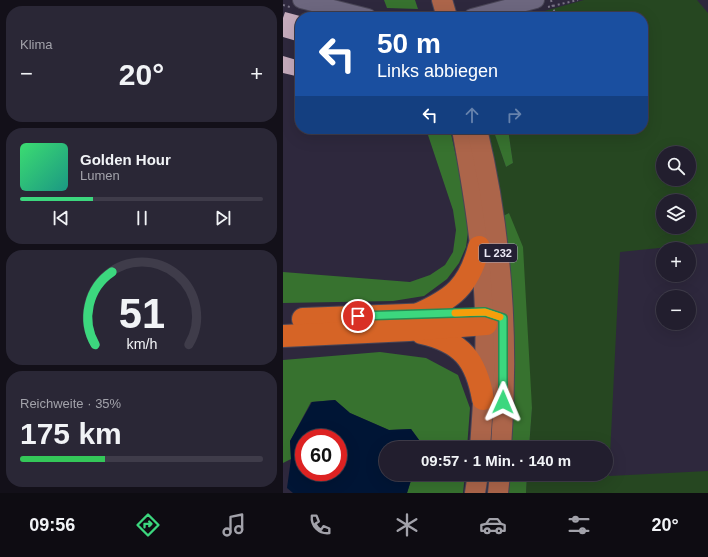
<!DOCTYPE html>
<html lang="de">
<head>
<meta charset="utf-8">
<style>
  body { margin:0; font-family:Arial,sans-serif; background:#2a2736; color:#f1f3f6; height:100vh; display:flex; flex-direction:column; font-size:15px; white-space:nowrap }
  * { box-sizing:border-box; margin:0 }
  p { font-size:13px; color:#a2a2aa }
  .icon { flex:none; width:22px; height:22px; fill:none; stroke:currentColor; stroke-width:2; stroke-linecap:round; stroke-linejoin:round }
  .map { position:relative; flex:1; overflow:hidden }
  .details { display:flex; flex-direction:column; gap:6px; padding:6px; background:#131019; width:283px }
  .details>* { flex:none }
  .guide { position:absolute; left:12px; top:12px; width:353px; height:122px; border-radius:16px; box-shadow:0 4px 16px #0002,0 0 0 1px #3f3c4a; background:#1a4fa0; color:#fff; overflow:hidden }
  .controls { position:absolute; left:373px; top:146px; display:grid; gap:8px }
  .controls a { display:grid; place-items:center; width:40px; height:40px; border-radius:50%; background:#221e2e; box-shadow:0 4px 16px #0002,0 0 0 1px #3f3c4a; font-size:20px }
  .speed { position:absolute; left:12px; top:429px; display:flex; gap:8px; font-size:20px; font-weight:700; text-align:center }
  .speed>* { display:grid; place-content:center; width:52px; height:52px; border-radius:50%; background:#221e2e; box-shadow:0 4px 16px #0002,0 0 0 1px #3f3c4a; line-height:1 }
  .speed .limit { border:6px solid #d22; background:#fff; color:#111 }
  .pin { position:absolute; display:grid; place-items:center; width:34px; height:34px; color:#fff; margin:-17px; border:2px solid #fff; border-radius:50%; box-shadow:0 1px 4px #0007 }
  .me { position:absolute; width:44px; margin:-22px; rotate:1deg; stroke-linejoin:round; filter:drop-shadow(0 0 3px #0008) }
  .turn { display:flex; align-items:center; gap:14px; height:84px; padding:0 16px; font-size:18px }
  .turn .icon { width:52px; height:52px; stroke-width:2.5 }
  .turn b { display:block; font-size:28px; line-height:34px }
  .lanes { display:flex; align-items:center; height:38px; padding:0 16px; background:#0003; justify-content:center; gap:20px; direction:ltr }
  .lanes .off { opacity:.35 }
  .big { font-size:30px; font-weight:700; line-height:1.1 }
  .details .card { flex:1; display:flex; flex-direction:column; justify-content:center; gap:6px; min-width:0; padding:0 14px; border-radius:16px; background:#2a2736 }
  .details .dial { align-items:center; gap:0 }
  .dial svg { height:104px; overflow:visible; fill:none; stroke:#3f3c4a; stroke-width:7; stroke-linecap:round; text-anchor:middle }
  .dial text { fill:#f1f3f6; stroke:none }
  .song { display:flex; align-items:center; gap:12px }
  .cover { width:48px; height:48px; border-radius:6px; background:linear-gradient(135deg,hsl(140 70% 55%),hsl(170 70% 35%)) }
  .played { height:4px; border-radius:2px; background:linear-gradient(90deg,#3cd77e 30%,#3f3c4a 30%) }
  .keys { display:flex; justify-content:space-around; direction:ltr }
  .heat { display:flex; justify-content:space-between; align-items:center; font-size:22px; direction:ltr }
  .charge { height:6px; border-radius:3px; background:linear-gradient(90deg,#34c759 35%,#3f3c4a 0) }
  .trip { position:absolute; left:96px; top:441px; width:234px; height:40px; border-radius:20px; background:#221e2e; box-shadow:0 4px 16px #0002,0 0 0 1px #3f3c4a; font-weight:700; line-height:40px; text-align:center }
  .tabs { display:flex; height:64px; justify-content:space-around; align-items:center; background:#0e0c12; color:#a2a2aa }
  .tabs .icon { width:28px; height:28px }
  .tabs .active { color:#3cd77e }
  .tabs b { font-size:18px; color:#f1f3f6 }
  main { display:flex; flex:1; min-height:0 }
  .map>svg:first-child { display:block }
</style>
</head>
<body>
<main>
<section class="details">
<div class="card"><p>Klima</p>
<div class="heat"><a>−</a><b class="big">20°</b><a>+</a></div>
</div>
<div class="card">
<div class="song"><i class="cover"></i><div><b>Golden Hour</b><p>Lumen</p></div></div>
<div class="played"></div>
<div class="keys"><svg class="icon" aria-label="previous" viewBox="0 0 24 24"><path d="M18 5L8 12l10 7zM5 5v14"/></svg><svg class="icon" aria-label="pause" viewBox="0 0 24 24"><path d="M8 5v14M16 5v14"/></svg><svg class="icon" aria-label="next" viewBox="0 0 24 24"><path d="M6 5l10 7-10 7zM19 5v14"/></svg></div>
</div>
<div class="card dial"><svg viewBox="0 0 100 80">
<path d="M14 69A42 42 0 1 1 86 69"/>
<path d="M14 69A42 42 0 0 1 27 13" stroke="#3cd77e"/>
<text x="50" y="56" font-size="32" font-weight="700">51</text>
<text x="50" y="72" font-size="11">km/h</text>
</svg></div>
<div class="card"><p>Reichweite · 35%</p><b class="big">175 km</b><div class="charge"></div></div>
</section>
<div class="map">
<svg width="425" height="493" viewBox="0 0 425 493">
  <rect width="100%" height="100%" fill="#2e283d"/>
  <!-- green -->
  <path fill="#264721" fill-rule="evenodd" d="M 301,0 L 414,0 L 425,13 L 425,243 L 337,252 L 326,476 L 425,471 L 425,493 L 243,493 L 244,474 L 323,474 L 323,448 L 246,448 L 249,408 L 226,213 L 220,216 L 213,169 L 204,129 L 210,129 L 223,167 L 230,163 L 225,129 L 360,129 L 360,17 L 240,17 ZM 380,153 L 406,153 L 406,179 L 380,179 ZM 380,201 L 406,201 L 406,227 L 380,227 Z"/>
  <!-- forest -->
  <g fill="#37722f">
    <polygon points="101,0 132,0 135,9 104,8"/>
    <polygon points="143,129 167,129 183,202 186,225 183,247 176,263 164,279 141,296 110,301 0,303 0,272 127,282 147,275 162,265 170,252 173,230 170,210"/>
    <polygon points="210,129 225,129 230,163 223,167"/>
    <polygon points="226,213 240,247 249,408 246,448 228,448 230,422 230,322 220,216"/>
    <polygon points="97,352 143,358 175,375 187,408 184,448 138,448 139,444 128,429 106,430 67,413 52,400 28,402 7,441 8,459 0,463 0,360"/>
    <polygon points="130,474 182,474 180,493 124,493"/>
    <polygon points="225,474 244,474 243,493 224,493"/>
  </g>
  <!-- water -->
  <path fill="#001535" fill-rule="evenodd" d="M 52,400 L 67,413 L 106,430 L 128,429 L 139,444 L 138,448 L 103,448 L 103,474 L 130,474 L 124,493 L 10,493 L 4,488 L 8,459 L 7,441 L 29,402 ZM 21,438 L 55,438 L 55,472 L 21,472 Z"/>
  <!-- building -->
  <g fill="#c5abbc">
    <polygon points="2,12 17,16 17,42 0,37 0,18"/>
    <polygon points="0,56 17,61 17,77 0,73"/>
  </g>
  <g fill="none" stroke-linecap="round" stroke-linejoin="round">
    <defs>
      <g id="tertiary">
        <polyline points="18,0 85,17"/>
        <polyline points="189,17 253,0"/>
      </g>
      <g id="primary">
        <polyline points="159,0 164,17"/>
        <path d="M 179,129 C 190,189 200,250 202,311 C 204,355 200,404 197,448"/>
        <path d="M 194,129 C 219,233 226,341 218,448"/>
        <polyline points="192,493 195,474"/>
        <polyline points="215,493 217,474"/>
      </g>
      <g id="motorway">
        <path d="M 133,315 C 170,299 186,286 196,247"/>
        <polyline points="20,319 149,314"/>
        <path d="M 139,333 C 179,342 193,360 200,399"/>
        <polyline points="0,336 126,330 203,324"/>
      </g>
    </defs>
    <!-- tertiary casing -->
    <use href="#tertiary" stroke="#494556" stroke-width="18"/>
    <!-- primary casing -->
    <use href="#primary" stroke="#494556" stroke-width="22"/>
    <!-- motorway casing -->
    <use href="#motorway" stroke="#494556" stroke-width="24"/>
    <!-- path -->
    <g stroke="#797486" stroke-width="2" stroke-dasharray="2 3" stroke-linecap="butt">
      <polyline points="268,0 272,14"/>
      <polyline points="0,5 7,7"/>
      <polyline points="265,7 295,0"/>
    </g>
    <!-- tertiary -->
    <use href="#tertiary" stroke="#6d677f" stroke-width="16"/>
    <!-- primary -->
    <use href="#primary" stroke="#ac654a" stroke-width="20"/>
    <!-- motorway -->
    <use href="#motorway" stroke="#d66426" stroke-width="22"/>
  </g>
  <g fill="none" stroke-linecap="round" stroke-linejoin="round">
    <defs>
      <polyline id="route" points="75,316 202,312 220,318 220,402"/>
    </defs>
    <!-- route casing -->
    <use href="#route" stroke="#278c52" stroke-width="10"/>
    <!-- route -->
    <use href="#route" stroke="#3cd77e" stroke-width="7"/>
    <!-- slow -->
    <polyline stroke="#f59e0b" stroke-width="7" points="172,313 202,312 217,317"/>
  </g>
  <g text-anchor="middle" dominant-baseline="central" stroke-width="4" stroke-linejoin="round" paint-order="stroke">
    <!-- shield labels -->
    <rect fill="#241f33" stroke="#afacbb" stroke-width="1" x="196" y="244" width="38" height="18" rx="3"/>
    <g font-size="11" font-weight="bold" fill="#ebe8f5">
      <text x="215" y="253">L 232</text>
    </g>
  </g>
</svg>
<div class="controls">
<a><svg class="icon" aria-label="search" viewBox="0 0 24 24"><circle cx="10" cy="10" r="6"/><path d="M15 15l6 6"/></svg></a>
<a><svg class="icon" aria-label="layers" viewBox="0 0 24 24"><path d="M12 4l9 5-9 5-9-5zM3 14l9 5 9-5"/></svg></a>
<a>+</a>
<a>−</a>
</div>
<div class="speed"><div class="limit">60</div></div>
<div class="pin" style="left:75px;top:316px;background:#d93025"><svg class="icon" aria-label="arrive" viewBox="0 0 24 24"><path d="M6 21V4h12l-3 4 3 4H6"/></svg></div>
<svg class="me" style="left:220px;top:402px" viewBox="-20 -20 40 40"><path d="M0-17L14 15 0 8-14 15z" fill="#3cd77e" stroke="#fff" stroke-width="4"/></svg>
<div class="trip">09:57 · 1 Min. · 140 m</div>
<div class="guide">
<div class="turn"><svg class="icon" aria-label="left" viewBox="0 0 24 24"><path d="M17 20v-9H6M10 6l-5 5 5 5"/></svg><div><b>50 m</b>Links abbiegen</div></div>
<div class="lanes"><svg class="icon" aria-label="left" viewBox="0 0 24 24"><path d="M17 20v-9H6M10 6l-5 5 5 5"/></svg><svg class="icon off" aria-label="ahead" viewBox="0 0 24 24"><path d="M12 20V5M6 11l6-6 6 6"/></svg><svg class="icon off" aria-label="right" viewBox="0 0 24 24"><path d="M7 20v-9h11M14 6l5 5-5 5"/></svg></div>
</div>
</div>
</main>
<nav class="tabs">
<b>09:56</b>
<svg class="icon active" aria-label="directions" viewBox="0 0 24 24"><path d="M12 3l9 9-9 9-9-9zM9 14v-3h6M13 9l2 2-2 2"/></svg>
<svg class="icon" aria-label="music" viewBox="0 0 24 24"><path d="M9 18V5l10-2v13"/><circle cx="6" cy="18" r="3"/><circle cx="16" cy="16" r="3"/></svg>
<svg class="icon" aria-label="phone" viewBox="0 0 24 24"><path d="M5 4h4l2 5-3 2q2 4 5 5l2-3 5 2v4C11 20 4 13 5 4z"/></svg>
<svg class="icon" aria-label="climate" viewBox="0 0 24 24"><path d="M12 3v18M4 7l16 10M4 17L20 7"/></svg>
<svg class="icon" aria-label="car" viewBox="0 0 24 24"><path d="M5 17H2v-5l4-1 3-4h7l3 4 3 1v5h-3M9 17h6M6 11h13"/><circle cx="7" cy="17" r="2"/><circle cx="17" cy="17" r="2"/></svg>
<svg class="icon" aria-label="filters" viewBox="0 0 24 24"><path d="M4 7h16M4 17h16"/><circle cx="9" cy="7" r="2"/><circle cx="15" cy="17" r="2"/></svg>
<b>20°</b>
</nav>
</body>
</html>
